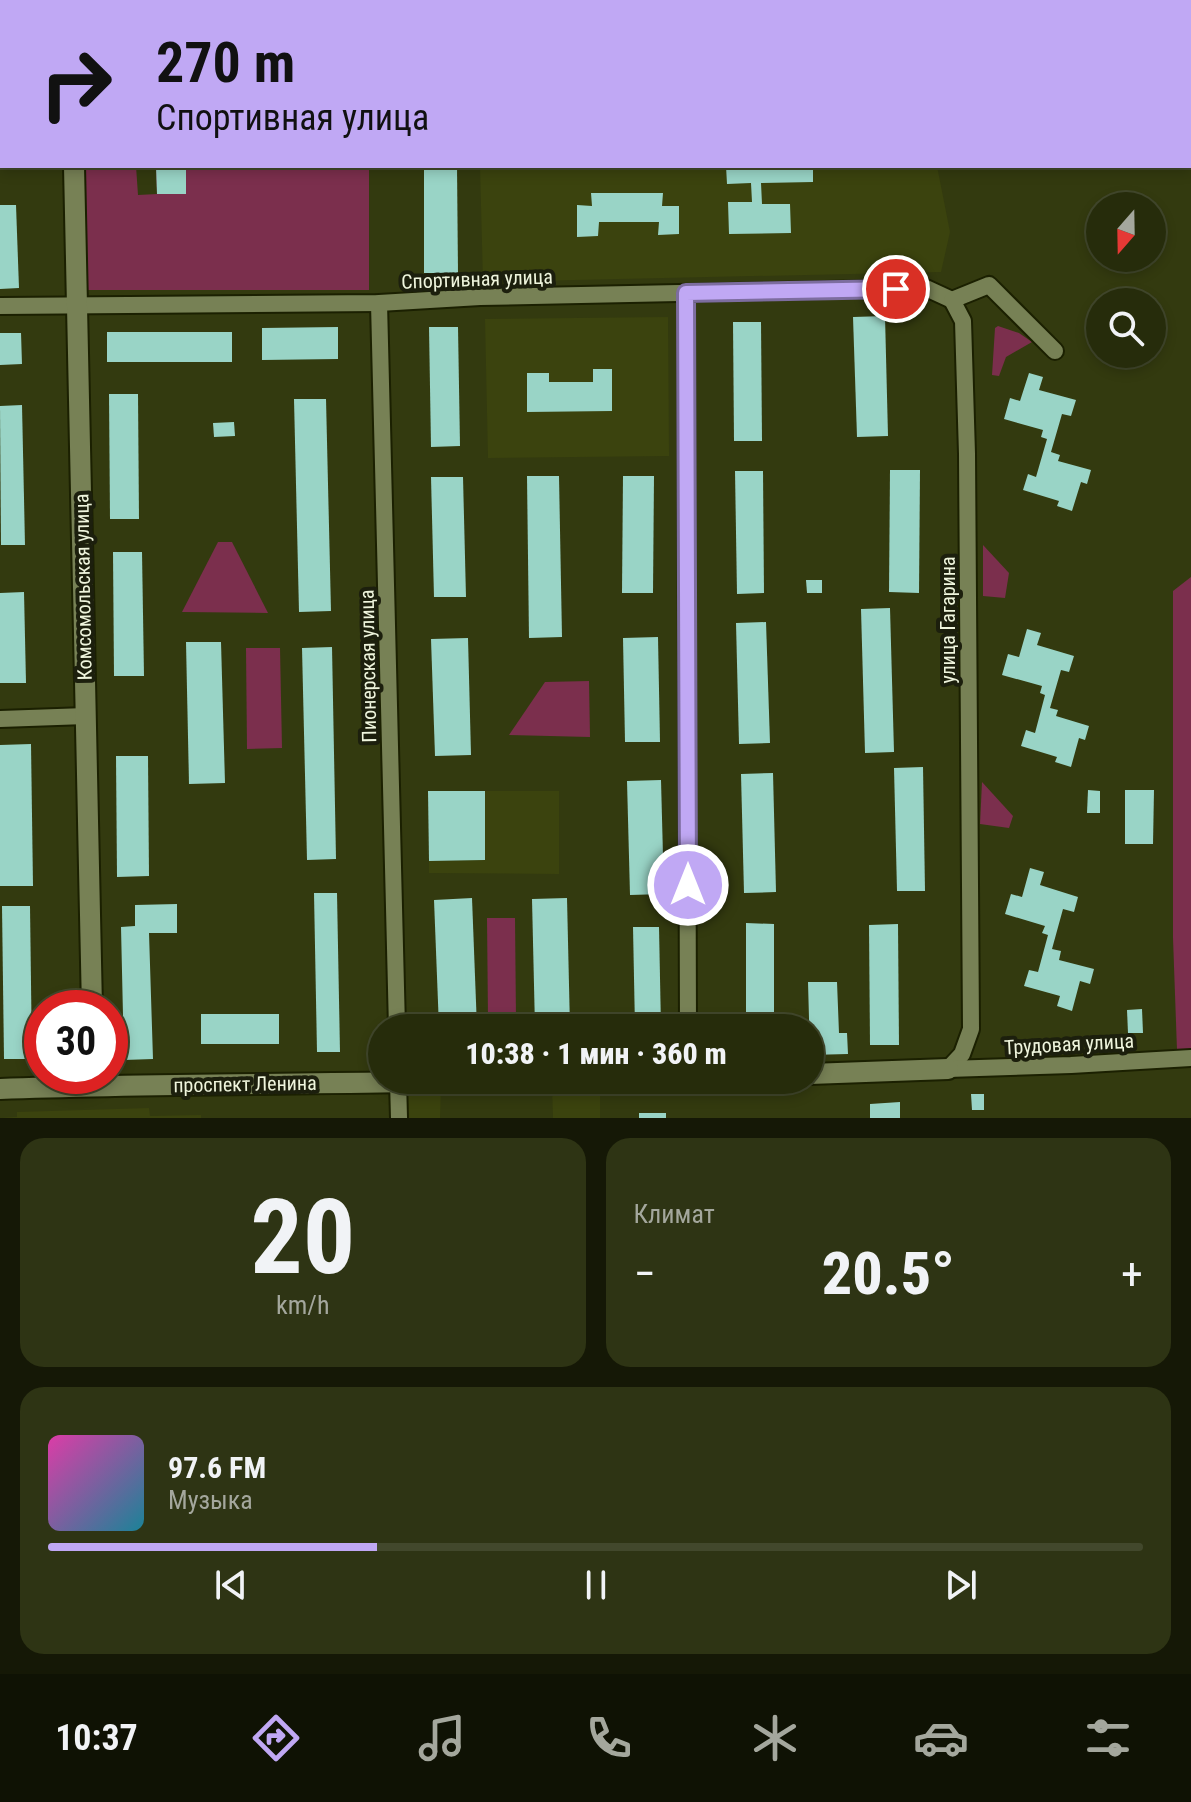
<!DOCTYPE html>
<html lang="ru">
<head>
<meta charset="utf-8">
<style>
  body { margin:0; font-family:"Roboto Condensed",sans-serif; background:#2e3414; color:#f1f3f6; height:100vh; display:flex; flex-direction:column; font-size:30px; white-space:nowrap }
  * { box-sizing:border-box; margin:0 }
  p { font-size:26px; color:#a4a79d }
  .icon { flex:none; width:44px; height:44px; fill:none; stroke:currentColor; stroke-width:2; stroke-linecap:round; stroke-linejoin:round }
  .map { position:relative; height:1118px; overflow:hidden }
  .sheet { display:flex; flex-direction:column; gap:20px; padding:20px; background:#151806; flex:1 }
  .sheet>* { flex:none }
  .banner { position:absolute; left:0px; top:0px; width:1192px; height:168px; box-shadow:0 4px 12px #0003,0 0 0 2px #42482c; background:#c0a8f4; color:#111; overflow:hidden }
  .needle { width:52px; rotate:200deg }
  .buttons { position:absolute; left:1086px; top:192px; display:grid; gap:16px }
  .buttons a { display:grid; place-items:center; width:80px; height:80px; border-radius:50%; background:#262c0b; box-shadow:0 4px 12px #0003,0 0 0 2px #42482c; font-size:40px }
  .speed { position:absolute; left:24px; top:990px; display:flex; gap:16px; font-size:40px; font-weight:700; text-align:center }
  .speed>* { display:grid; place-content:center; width:104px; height:104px; border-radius:50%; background:#262c0b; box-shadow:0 4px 12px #0003,0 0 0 2px #42482c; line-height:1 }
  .speed .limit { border:12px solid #d22; background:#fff; color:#111 }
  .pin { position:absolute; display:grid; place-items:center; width:68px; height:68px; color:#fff; margin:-34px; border:4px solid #fff; border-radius:50%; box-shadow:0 2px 8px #0007 }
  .me { position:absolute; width:88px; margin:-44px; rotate:0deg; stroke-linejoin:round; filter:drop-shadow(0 0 6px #0008) }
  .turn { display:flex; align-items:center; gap:28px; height:168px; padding:0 24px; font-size:36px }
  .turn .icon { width:104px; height:104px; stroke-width:2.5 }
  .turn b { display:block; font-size:56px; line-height:68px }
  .big { font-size:60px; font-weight:800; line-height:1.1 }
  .sheet .widget { flex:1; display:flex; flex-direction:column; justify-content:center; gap:12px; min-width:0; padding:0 28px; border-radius:24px; background:#2e3414 }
  .sheet .dial { align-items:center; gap:0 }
  .dial b { font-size:104px; line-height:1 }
  .song { display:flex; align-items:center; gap:24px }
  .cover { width:96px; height:96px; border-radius:12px; background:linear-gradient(135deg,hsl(320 70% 55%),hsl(190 70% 35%)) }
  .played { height:8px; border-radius:4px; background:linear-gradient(90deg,#c0a8f4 30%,#42482c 30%) }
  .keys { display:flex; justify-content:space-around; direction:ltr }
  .heat { display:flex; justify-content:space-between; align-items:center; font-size:44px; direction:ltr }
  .sheet .tiles { flex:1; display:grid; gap:20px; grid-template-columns:1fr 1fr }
  .widget:last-child { grid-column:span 2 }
  .trip { position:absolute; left:368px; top:1014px; width:456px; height:80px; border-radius:40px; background:#262c0b; box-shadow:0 4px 12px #0003,0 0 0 2px #42482c; font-weight:800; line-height:80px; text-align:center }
  .dock { display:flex; height:128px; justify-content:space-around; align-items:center; background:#0f1204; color:#a4a79d }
  .dock .icon { width:56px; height:56px }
  .dock .current { color:#c0a8f4 }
  .dock b { font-size:36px; color:#f1f3f6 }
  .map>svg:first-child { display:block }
</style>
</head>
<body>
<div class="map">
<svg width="1191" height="1118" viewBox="0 0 1191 1118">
  <rect width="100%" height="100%" fill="#333a0f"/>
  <!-- built -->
  <g fill="#3b430e">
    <polygon points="480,166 937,166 950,232 941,272 483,282"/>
    <polygon points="668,317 669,456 488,458 485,319"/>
    <polygon points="485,791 559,791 559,874 429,873 429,861 485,860"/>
    <polygon points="552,1086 600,1086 600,1118 553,1118"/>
    <polygon points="441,1087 440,1118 404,1118 404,1088"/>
    <polygon points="149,1108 150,1116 201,1115 201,1118 0,1118 17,1117 17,1112"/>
  </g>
  <!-- green -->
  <g fill="#7b2f4d">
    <rect x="78" y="0" width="291" height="2"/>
    <polygon points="80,166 136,166 138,195 157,194 156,166 369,166 369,290 82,290"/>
    <polygon points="998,326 1019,333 1032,342 1006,357 999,376 992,375 995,328"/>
    <polygon points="218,542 232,542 268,613 182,612"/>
    <polygon points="983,545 1009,573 1005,598 983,596"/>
    <polygon points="1191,577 1191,1049 1177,1050 1173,938 1173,591"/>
    <polygon points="246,648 280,648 282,748 247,749"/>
    <polygon points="589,681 590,737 509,735 545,682"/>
    <polygon points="982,782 1013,816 1009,828 980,824"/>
    <polygon points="487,918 515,918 516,1019 488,1019"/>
  </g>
  <!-- building -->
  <g fill="#99d4c6">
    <polygon points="156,166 186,166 186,194 157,194"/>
    <polygon points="424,166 457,166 458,273 424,273"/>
    <polygon points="726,166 813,166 813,182 761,183 762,204 790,204 791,233 729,234 728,202 752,202 751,183 727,184"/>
    <polygon points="591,193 663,193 662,206 679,206 679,234 658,235 659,222 599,222 598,236 577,237 577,205 592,206"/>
    <polygon points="0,205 16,205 19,288 0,289"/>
    <polygon points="885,316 888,436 857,437 853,317"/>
    <polygon points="733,322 761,322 762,441 734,441"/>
    <polygon points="338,327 338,359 262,360 262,328"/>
    <polygon points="429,327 458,327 460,446 431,447"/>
    <rect x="107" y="332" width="125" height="30"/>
    <polygon points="0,333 21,333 22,364 0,365"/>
    <polygon points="593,369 612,369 612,411 527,412 527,373 549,373 549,382 593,382"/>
    <polygon points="1029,373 1043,377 1039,390 1076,400 1071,416 1062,414 1051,452 1060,455 1058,461 1091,470 1087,484 1081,482 1072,511 1057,506 1059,501 1023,490 1028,474 1036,477 1047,439 1041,437 1043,430 1004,419 1010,398 1020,401"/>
    <polygon points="109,394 138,394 139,519 110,519"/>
    <polygon points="294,399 326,399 331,611 299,612"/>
    <polygon points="22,405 25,545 1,545 0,406"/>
    <polygon points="234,422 235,436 214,437 213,423"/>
    <polygon points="890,470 920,470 919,593 889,592"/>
    <polygon points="735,471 763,471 764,593 737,594"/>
    <polygon points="527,476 559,476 562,637 529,638"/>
    <polygon points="623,476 654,476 653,593 622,593"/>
    <polygon points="431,477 463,477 466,597 434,597"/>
    <polygon points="113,552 142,552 144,676 114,676"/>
    <polygon points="806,580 822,580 822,593 807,593"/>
    <polygon points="24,592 26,683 0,683 0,593"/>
    <polygon points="890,608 894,752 865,753 861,609"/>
    <polygon points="766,622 770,743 739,744 736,623"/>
    <polygon points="1027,629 1041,633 1037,645 1074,656 1069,672 1061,670 1050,708 1058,710 1056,716 1089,726 1085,740 1079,738 1071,767 1055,762 1057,757 1021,746 1026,730 1035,733 1045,695 1040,693 1042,686 1002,675 1008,654 1019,657"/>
    <polygon points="658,637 660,742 625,742 623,638"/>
    <polygon points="468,638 471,755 435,756 431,639"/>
    <polygon points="186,642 221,642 225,783 189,784"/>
    <polygon points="332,647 336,859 307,860 302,648"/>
    <polygon points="31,744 33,886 0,886 0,745"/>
    <polygon points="116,756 148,756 149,876 117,877"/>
    <polygon points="923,767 925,891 897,891 894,768"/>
    <polygon points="773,773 776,892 744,893 741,774"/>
    <polygon points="661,780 664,894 630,895 627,781"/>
    <polygon points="1088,790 1100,791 1100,813 1087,813"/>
    <polygon points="1125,790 1154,790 1153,844 1125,844"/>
    <polygon points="428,791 485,791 485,860 429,861"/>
    <polygon points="1030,868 1044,872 1040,885 1078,897 1074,912 1063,909 1052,949 1061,951 1059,960 1094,969 1090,984 1080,981 1072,1011 1057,1006 1060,996 1024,986 1029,970 1038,972 1048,935 1042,933 1045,926 1005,914 1011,894 1022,897"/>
    <polygon points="314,893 337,893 340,1052 317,1052"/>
    <polygon points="472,898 477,1028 439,1028 434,900"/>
    <polygon points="567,898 570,1028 535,1028 532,899"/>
    <polygon points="177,904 177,933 149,933 153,1059 124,1060 121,927 135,926 135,905"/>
    <polygon points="2,906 30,906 32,1059 4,1059"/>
    <polygon points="746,923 774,924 774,1028 746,1028"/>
    <polygon points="898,924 899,1045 870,1045 869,925"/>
    <polygon points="633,927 659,927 661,1028 635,1028"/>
    <polygon points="808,982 837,982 839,1033 847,1033 848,1054 810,1055"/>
    <polygon points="1142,1009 1143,1033 1128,1033 1127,1010"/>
    <rect x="201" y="1014" width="78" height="30"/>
    <polygon points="971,1094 984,1094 984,1110 972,1110"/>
    <polygon points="900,1102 900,1118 870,1118 870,1104"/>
    <rect x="639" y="1113" width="27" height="5"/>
  </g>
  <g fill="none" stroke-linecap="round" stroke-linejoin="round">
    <defs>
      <g id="minor">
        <polyline points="686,293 688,1028"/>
        <polyline points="379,303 397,1028"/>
        <polyline points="0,306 379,303 480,297 926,288 952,300"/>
        <polyline points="0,719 86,716"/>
        <polyline points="948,1069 962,1054 971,1029 967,454 963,321 952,300 989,285 1055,351"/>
        <polyline points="948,1069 1071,1065 1191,1058"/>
        <polyline points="398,1080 399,1118"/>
      </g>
      <g id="tertiary">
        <polyline points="72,0 72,2"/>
        <polyline points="74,166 92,1008"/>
        <polyline points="810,1074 948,1069"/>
        <path d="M 0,1089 C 163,1083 327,1085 490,1080"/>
      </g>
    </defs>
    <!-- minor casing -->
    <use href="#minor" stroke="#1b2001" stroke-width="20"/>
    <!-- tertiary casing -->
    <use href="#tertiary" stroke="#1b2001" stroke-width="24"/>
    <!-- minor -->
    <use href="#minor" stroke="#778155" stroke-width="16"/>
    <!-- tertiary -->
    <use href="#tertiary" stroke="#778155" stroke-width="20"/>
  </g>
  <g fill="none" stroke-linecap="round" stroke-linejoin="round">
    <defs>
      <polyline id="route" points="688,885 686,293 896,289"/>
    </defs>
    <!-- route casing -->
    <use href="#route" stroke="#7d6d9f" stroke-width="20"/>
    <!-- route -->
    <use href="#route" stroke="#c0a8f4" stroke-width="14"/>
  </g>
  <g text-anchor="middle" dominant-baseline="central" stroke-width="8" stroke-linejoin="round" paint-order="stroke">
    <!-- street labels -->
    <g font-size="20" fill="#eff5dd" stroke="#1c1f0d">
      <text transform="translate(477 279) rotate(-2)">Спортивная улица</text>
      <text transform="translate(83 587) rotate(-91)">Комсомольская улица</text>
      <text transform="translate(948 620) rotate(-90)">улица Гагарина</text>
      <text transform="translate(368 666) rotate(-91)">Пионерская улица</text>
      <text transform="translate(1069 1044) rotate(-3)">Трудовая улица</text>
      <text transform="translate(245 1084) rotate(-1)">проспект Ленина</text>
    </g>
  </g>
</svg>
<div class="buttons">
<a><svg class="needle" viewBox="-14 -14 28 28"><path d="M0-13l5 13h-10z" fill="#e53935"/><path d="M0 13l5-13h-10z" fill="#a4a79d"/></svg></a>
<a><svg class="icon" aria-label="search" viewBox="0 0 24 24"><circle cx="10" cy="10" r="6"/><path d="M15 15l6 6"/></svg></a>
</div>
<div class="speed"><div class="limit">30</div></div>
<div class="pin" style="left:896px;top:289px;background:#d93025"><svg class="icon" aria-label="arrive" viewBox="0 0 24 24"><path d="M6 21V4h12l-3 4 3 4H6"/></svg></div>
<svg class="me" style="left:688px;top:885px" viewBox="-20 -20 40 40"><circle r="17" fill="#c0a8f4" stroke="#fff" stroke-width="3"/><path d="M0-11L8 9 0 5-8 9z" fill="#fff"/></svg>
<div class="trip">10:38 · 1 мин · 360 m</div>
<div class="banner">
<div class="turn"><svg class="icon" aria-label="right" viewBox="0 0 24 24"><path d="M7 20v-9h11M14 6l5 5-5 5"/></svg><div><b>270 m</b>Спортивная улица</div></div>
</div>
</div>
<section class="sheet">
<div class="tiles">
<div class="widget dial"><b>20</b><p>km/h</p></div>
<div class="widget"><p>Климат</p>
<div class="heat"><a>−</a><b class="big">20.5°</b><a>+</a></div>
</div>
<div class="widget">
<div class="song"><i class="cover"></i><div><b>97.6 FM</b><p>Музыка</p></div></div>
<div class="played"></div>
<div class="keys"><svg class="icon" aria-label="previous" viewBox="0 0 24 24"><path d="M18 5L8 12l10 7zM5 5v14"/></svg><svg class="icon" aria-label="pause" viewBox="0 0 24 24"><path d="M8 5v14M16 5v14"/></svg><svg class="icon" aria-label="next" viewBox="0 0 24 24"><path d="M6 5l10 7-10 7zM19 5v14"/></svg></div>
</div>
</div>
</section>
<nav class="dock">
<b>10:37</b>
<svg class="icon current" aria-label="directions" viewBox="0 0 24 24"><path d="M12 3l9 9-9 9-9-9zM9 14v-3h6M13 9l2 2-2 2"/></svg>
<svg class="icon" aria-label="music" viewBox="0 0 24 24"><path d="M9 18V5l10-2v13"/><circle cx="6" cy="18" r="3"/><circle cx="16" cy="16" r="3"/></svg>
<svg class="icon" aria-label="phone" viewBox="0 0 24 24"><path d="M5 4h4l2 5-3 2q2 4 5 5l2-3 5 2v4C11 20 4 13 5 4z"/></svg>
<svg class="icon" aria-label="climate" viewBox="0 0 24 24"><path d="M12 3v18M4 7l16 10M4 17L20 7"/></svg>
<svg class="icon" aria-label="car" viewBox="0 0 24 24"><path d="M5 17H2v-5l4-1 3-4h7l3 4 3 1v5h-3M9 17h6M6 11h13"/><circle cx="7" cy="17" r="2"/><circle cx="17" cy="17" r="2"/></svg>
<svg class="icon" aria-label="filters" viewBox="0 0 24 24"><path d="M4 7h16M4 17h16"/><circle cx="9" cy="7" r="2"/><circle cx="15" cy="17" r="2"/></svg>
</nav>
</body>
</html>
